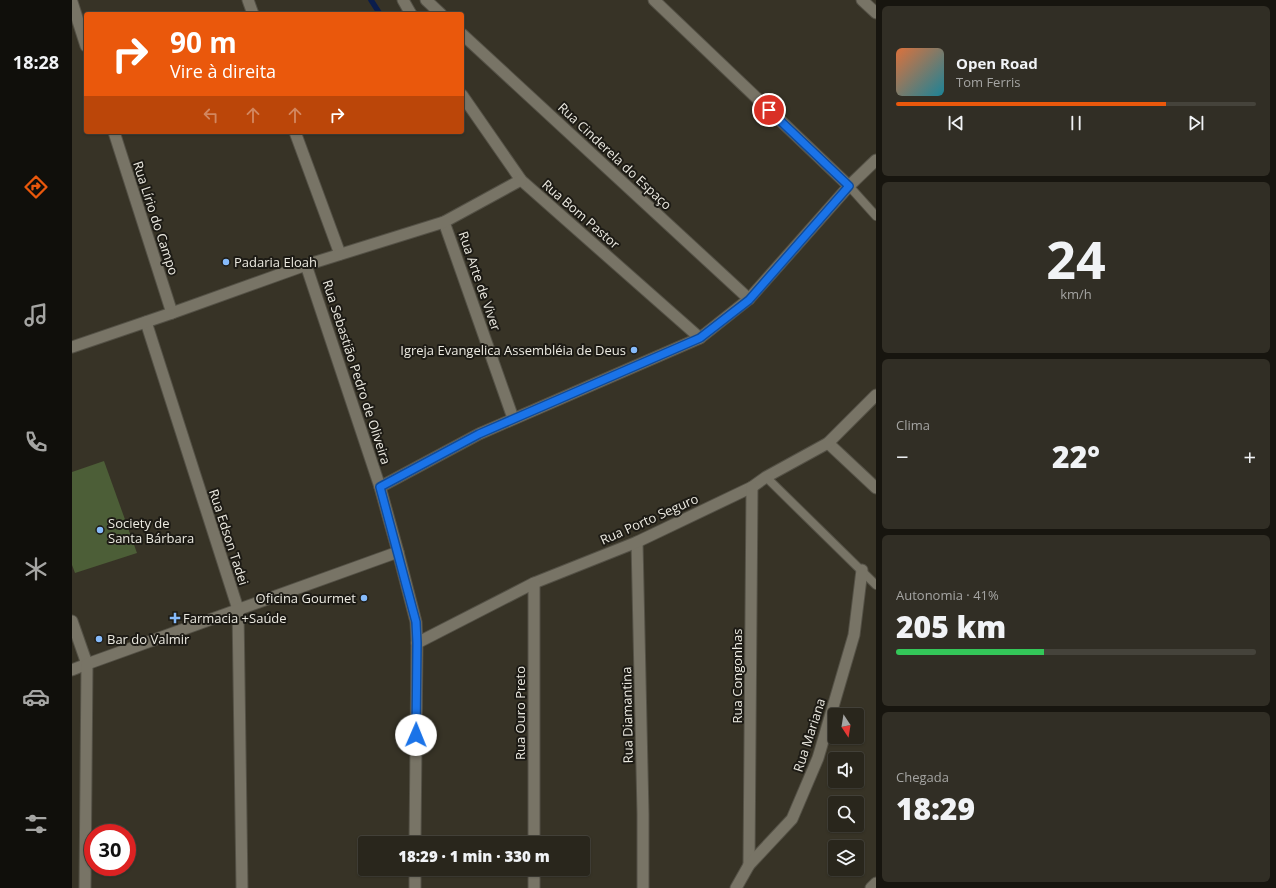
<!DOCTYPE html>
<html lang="pt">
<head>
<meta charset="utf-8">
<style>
  body { margin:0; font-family:"Open Sans",sans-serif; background:#312e25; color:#f1f3f6; height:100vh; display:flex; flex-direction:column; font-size:15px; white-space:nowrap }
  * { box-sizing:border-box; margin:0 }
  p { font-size:13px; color:#a5a5a3 }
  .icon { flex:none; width:22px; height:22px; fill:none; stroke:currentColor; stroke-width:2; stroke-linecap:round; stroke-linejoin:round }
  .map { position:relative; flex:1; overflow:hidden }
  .panel { display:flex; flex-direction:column; gap:6px; padding:6px; background:#17150f; width:400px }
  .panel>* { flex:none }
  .top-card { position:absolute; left:12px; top:12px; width:380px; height:122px; border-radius:4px; box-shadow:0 1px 3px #0004,0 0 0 1px #45433b; background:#ea580c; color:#fff; overflow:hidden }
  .needle { width:26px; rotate:168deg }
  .fabs { position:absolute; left:756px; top:708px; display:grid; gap:8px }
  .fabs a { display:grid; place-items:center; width:36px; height:36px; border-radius:4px; background:#29261c; box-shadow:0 1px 3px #0004,0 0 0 1px #45433b; font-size:20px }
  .speed { position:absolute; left:12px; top:824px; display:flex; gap:8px; font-size:20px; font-weight:700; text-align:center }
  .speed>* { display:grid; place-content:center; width:52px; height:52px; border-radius:50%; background:#29261c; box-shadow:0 1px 3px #0004,0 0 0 1px #45433b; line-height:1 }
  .speed .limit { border:6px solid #d22; background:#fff; color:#111 }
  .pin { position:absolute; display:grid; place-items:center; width:34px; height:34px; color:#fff; margin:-17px; border:2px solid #fff; border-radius:50%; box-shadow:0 1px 4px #0007 }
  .me { position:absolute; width:44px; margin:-22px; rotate:1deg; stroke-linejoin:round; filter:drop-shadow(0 0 3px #0008) }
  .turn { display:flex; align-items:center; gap:14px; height:84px; padding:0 20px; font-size:18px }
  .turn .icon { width:52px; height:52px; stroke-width:2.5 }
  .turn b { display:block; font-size:28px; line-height:34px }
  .lanes { display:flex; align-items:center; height:38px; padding:0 20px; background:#0003; justify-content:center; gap:20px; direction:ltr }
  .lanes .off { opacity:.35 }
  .big { font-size:30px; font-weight:800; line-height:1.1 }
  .panel .widget { flex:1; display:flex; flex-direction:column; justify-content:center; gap:6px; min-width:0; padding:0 14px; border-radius:6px; background:#312e25 }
  .panel .dial { align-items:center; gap:0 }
  .dial b { font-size:52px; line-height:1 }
  .song { display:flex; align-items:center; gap:12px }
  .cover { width:48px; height:48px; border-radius:6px; background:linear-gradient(135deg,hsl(20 70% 55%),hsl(190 70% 35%)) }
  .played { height:4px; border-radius:2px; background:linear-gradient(90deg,#ea580c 75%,#45433b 75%) }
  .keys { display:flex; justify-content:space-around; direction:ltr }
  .heat { display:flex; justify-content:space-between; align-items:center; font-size:22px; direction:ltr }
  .charge { height:6px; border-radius:3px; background:linear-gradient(90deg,#34c759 41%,#45433b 0) }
  .trip { position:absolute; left:286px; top:836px; width:232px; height:40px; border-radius:4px; background:#29261c; box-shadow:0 1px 3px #0004,0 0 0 1px #45433b; font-weight:800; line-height:40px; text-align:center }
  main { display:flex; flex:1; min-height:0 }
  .dock { display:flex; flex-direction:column; width:72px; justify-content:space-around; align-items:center; background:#100f0b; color:#a5a5a3 }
  .dock .icon { width:28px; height:28px }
  .dock .current { color:#ea580c }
  .dock b { font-size:18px; color:#f1f3f6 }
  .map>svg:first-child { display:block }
</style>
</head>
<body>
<main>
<nav class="dock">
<b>18:28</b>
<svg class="icon current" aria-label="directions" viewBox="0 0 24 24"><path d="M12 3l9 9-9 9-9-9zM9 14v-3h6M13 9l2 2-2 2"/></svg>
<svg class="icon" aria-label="music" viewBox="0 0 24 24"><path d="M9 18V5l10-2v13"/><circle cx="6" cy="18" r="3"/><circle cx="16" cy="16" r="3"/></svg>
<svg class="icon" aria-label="phone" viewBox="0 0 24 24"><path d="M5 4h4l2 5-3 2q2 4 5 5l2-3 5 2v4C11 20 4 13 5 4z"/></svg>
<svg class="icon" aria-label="climate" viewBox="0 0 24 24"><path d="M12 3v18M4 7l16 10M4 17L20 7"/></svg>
<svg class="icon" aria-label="car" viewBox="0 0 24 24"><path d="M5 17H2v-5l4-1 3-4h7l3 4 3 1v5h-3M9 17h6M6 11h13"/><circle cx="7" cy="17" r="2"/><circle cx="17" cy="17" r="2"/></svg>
<svg class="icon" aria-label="filters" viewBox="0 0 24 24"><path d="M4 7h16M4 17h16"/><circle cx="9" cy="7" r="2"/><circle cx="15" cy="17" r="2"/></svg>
</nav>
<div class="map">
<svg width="804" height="888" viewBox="0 0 804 888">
  <rect width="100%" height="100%" fill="#373326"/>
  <!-- pitch -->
  <polygon fill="#4c5e37" points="32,461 65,553 3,573 0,565 0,472"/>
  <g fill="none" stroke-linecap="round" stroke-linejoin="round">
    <!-- stream -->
    <polyline stroke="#0a1d4c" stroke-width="5.5" points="299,0 308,14"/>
    <defs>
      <g id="service">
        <polyline points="777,186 804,216"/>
        <polyline points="694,477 804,585"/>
      </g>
      <g id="minor">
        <polyline points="176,0 181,14"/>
        <polyline points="331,0 339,14"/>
        <polyline points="354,0 369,14"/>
        <polyline points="582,0 777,186"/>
        <polyline points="790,0 804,13"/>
        <polyline points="0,2 14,46"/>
        <polyline points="390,34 677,299"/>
        <polyline points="390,95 449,180 628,338"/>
        <polyline points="42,132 100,313"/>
        <polyline points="223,132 268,254"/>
        <polyline points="372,222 441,418"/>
        <polyline points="234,265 308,487"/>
        <polyline points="74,322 166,609 170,888"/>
        <polyline points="0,347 100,313 234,265 372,222 449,180"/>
        <polyline points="756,443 804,488"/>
        <polyline points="565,542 571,814 571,888"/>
        <polyline points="326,552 344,622 345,643 343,843"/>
        <polyline points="0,621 15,664 0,670"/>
        <polyline points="345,643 462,583 565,542 680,487 694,477 756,443 804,395"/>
        <polyline points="462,843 462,583"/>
        <polyline points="677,865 680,487"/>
        <polyline points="343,888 343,869"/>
        <polyline points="462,888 462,869"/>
        <polyline points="664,888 677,865 720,819 746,758 782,635 790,570"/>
        <polyline points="799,888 804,883"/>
      </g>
      <polyline id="tertiary" points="13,888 15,664 326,552 308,487 407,434 628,338 677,299 777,186 804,160"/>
    </defs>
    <!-- service casing -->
    <use href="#service" stroke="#545146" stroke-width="10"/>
    <!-- minor casing -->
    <use href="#minor" stroke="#545146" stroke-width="13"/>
    <!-- tertiary casing -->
    <use href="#tertiary" stroke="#545146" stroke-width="13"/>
    <!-- service -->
    <use href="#service" stroke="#787466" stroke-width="8"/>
    <!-- minor -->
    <use href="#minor" stroke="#787466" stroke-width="11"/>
    <!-- tertiary -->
    <use href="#tertiary" stroke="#787466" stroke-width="11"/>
  </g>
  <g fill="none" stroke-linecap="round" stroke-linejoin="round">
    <defs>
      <polyline id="route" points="344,735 345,643 344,622 308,487 407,434 628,338 677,300 777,186 697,110"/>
    </defs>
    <!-- route casing -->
    <use href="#route" stroke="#114b97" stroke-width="10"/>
    <!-- route -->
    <use href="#route" stroke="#1a73e8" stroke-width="7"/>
  </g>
  <!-- markers -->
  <g fill="#86bbfb" stroke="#1d1b15" stroke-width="1.5">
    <circle cx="154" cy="262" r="4"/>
    <circle cx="562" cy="350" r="4"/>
    <circle cx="28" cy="530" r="4"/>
    <circle cx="292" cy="598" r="4"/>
    <path d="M101 612h4v4h4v4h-4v4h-4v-4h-4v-4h4z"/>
    <circle cx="27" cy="639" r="4"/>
  </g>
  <g text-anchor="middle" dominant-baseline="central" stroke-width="4" stroke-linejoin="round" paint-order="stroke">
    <!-- street labels -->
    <g font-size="13" fill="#eceae1" stroke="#1d1b15">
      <text transform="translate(543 156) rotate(43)">Rua Cinderela do Espaço</text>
      <text transform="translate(509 214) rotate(41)">Rua Bom Pastor</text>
      <text transform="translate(84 218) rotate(72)">Rua Lírio do Campo</text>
      <text transform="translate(408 281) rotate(71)">Rua Arte de Viver</text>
      <text transform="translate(285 372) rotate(72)">Rua Sebastião Pedro de Oliveira</text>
      <text transform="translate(577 519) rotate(-24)">Rua Porto Seguro</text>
      <text transform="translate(157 537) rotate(72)">Rua Edson Tadei</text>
      <text transform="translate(665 676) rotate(-90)">Rua Congonhas</text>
      <text transform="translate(448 713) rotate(-90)">Rua Ouro Preto</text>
      <text transform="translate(555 715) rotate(-91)">Rua Diamantina</text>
      <text transform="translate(737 735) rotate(-72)">Rua Mariana</text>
    </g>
    <!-- poi labels -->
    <g font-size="13" fill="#eceae1" stroke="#1d1b15" text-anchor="start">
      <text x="162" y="262">Padaria Eloah</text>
      <text x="554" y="350" text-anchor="end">Igreja Evangelica Assembléia de Deus</text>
      <text x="36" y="523">Society de<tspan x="36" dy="15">Santa Bárbara</tspan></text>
      <text x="284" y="598" text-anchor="end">Oficina Gourmet</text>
      <text x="111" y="618">Farmacia +Saúde</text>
      <text x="35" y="639">Bar do Valmir</text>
    </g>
  </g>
</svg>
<div class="fabs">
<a><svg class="needle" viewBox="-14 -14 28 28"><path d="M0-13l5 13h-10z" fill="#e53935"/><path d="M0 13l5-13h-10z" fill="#a5a5a3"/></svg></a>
<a><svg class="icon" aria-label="sound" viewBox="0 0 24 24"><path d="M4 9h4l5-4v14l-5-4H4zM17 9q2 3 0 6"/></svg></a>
<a><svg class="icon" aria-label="search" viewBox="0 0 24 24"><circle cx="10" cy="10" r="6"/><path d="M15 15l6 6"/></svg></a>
<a><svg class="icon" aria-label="layers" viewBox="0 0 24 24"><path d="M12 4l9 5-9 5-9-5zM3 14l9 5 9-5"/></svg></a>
</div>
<div class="speed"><div class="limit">30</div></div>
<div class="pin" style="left:697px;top:110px;background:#d93025"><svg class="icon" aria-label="arrive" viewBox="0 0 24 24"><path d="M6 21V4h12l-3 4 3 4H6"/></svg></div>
<svg class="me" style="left:344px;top:735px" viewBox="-20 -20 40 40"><circle r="19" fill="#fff"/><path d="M0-13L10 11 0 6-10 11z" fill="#1a73e8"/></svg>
<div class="trip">18:29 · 1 min · 330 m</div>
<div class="top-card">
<div class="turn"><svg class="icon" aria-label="right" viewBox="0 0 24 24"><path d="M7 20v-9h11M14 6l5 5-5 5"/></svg><div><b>90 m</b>Vire à direita</div></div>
<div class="lanes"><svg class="icon off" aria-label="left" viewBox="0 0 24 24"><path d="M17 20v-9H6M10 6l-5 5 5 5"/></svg><svg class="icon off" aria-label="ahead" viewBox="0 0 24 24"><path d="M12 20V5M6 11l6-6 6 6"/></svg><svg class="icon off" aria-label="ahead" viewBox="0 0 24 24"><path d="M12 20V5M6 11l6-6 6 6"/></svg><svg class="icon" aria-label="right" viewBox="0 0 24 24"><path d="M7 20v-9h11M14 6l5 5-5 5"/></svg></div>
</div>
</div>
<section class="panel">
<div class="widget">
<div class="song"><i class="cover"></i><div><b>Open Road</b><p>Tom Ferris</p></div></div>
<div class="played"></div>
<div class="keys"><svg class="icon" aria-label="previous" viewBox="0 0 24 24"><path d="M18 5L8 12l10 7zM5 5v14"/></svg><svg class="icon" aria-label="pause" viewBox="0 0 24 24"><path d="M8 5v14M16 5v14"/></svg><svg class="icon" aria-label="next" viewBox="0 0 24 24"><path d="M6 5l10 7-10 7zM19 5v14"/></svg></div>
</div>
<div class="widget dial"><b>24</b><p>km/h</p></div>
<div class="widget"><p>Clima</p>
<div class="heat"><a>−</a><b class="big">22°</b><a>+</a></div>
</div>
<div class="widget"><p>Autonomia · 41%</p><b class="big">205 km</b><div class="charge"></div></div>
<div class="widget"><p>Chegada</p><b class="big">18:29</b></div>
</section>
</main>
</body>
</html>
